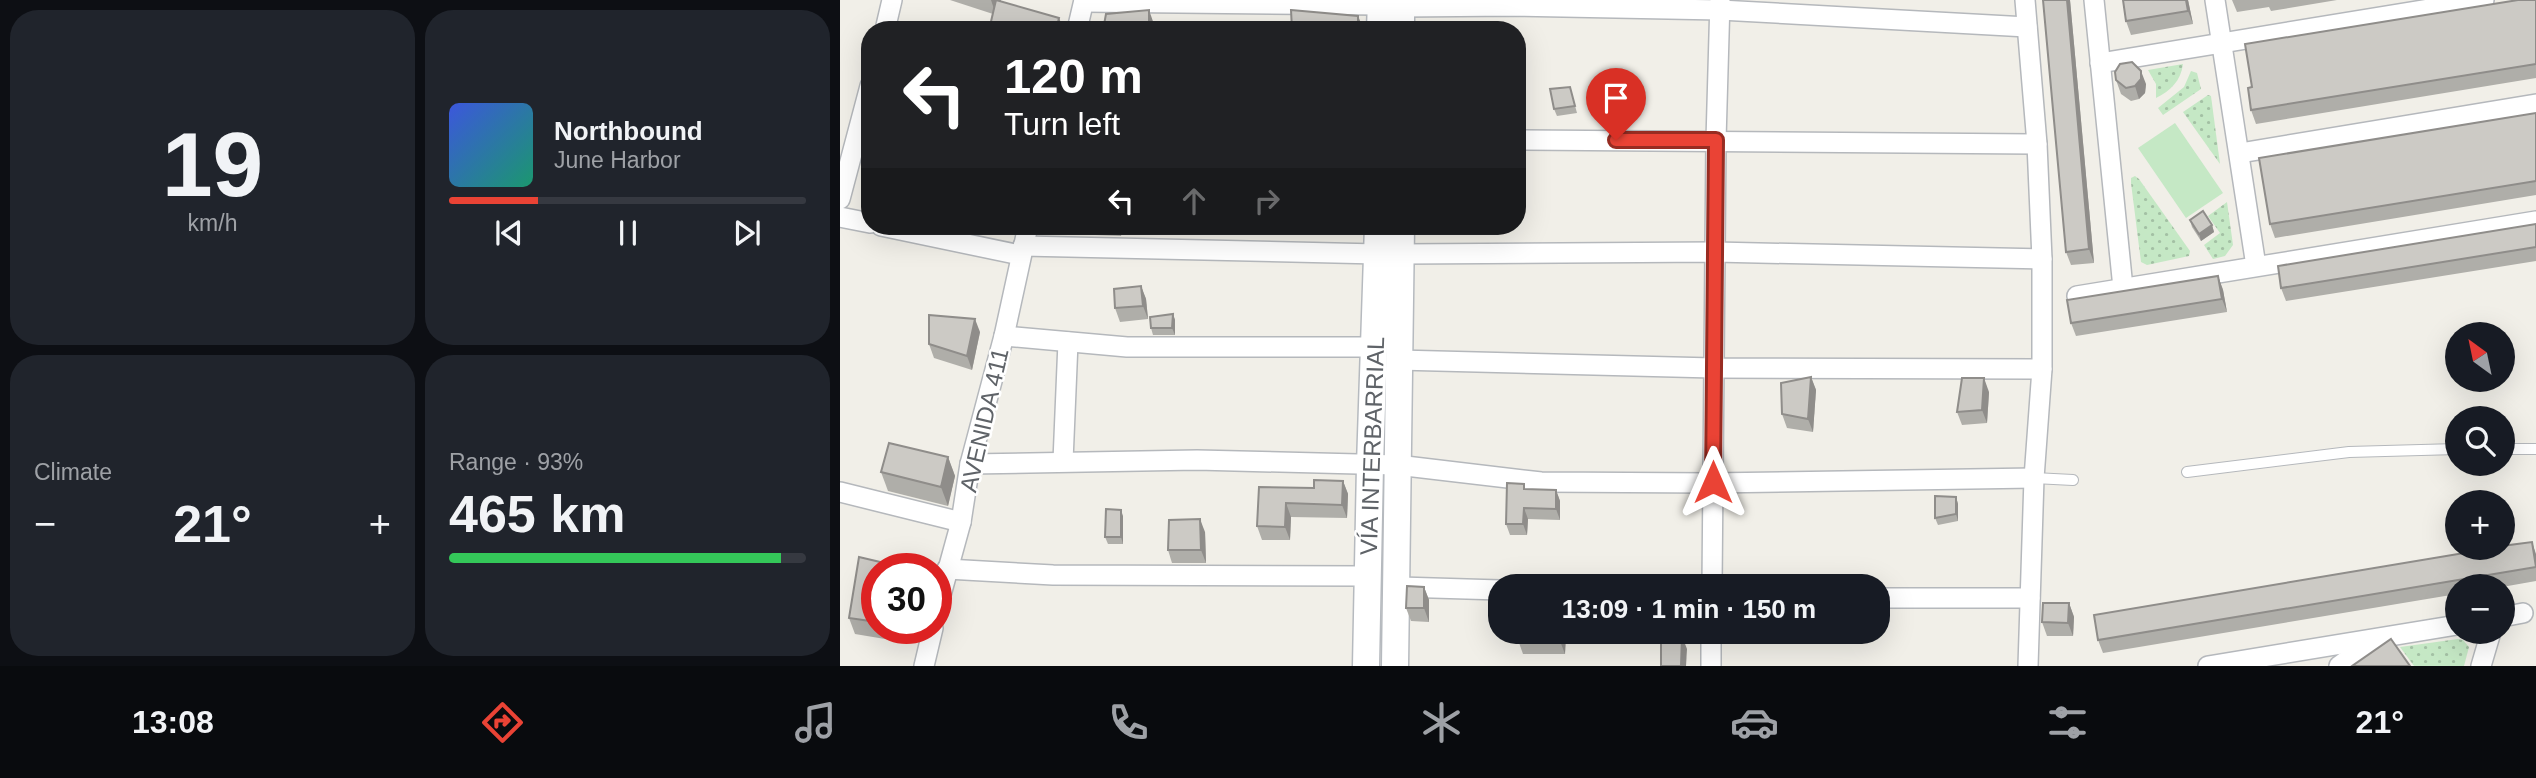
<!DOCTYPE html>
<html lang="en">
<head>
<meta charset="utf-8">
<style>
  body { margin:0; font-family:Helvetica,sans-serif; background:#20242c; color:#f1f3f6; height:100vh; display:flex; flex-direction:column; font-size:26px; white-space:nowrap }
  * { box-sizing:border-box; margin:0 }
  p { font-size:23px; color:#9ea1a6 }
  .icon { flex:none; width:38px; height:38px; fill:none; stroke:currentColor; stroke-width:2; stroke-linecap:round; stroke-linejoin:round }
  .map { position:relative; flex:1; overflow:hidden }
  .panel { display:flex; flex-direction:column; gap:10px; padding:10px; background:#0d0f14; width:840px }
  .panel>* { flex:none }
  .top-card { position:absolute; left:21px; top:21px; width:665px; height:214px; border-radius:28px; box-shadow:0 7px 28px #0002; background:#202124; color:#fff; overflow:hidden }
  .needle { width:46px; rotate:327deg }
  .tools { position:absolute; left:1605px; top:322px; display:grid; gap:14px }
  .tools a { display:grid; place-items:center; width:70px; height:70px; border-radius:50%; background:#171b24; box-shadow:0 7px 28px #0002; font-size:35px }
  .speed { position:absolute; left:21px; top:553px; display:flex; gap:14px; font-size:35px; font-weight:700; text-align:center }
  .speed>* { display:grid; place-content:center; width:91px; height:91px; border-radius:50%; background:#171b24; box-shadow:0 7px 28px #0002; line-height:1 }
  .speed .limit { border:10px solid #d22; background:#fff; color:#111 }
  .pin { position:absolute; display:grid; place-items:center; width:60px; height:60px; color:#fff; margin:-72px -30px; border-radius:50% 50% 50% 0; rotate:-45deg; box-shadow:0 0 7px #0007 }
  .pin .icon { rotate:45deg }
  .me { position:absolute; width:77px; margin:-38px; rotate:0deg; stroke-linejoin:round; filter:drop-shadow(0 0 5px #0008) }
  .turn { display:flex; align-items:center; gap:24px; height:147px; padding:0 28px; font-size:32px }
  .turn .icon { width:91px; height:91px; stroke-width:2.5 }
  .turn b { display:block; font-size:49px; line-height:60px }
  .lanes { display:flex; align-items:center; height:66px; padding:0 28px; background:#0003; justify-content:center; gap:35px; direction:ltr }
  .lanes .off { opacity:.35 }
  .big { font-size:52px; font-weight:600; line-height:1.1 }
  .panel .card { flex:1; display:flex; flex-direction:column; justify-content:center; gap:10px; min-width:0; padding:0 24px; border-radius:28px; background:#20242c }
  .panel .dial { align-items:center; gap:0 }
  .dial b { font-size:91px; line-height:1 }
  .song { display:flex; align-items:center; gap:21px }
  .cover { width:84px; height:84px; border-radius:10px; background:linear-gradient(135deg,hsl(230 70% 55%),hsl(160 70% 35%)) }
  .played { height:7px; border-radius:4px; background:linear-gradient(90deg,#ea4335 25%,#363941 25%) }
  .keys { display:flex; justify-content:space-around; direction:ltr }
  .heat { display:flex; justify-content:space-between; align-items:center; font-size:38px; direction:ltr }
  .charge { height:10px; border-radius:5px; background:linear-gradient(90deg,#34c759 93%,#363941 0) }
  .panel .tiles { flex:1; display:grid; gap:10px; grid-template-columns:repeat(2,1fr) }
  .trip { position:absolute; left:648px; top:574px; width:402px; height:70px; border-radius:28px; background:#171b24; box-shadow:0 7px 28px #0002; font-weight:600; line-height:70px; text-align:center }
  .dock { display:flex; height:112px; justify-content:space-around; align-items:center; background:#090b0e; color:#9ea1a6 }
  .dock .icon { width:49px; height:49px }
  .dock .selected { color:#ea4335 }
  .dock b { font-size:32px; color:#f1f3f6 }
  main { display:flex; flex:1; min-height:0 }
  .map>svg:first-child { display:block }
</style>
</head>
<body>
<main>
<section class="panel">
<div class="tiles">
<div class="card dial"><b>19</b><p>km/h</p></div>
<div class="card">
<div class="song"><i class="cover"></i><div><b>Northbound</b><p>June Harbor</p></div></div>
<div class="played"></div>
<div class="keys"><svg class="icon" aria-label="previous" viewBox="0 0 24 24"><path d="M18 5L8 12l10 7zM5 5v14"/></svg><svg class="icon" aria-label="pause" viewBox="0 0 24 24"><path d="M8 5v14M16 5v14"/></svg><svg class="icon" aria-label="next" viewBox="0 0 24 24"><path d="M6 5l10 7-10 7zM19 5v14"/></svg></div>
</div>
<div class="card"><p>Climate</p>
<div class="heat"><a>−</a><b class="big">21°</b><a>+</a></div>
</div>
<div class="card"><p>Range · 93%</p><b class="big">465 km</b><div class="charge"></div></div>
</div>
</section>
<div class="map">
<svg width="1696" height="666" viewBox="0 0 1696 666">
  <defs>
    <pattern id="grass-dots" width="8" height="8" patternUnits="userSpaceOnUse" patternTransform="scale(1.75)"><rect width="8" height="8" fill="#c5e8c5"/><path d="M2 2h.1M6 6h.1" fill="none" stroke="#a3c0a4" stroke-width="1.8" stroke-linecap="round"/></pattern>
  </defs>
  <rect width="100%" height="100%" fill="#f1efe8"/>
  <!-- grass -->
  <g fill="url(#grass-dots)">
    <path d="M 1343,64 C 1341,81 1330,91 1316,98 L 1316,84 L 1308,70 Z"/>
    <polygon points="1351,71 1357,73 1361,89 1323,115 1318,108 1344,87"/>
    <polygon points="1368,95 1371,96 1380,164 1343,112"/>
    <polygon points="1295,176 1299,179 1350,251 1349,256 1307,265 1301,262 1291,183 1291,178"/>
    <polygon points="1387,202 1393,245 1385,256 1373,259 1364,245 1380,233 1368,216"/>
    <polygon points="1618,639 1623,640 1629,647 1624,666 1574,666 1560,647"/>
  </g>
  <!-- green -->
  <polygon fill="#c5e8c5" points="1335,123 1383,193 1346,218 1298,148"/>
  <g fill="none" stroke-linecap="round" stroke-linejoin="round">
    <defs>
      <g id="service">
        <polyline points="1662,449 1696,449"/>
        <polyline points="1347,472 1509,452 1617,449"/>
        <polyline points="1194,478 1233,480"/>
      </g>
      <g id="minor">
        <polyline points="1185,0 1197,144 1202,259 1202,369 1194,478 1188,666"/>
        <polyline points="1254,0 1283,288"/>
        <polyline points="1375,0 1416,266"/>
        <polyline points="244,2 540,5"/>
        <polyline points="561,7 675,6 880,10 1187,27"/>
        <polyline points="45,30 52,0"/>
        <polyline points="237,30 244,0"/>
        <polyline points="1260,63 1644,0"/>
        <polyline points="677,140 1197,144"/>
        <polyline points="1400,153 1696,104"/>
        <polyline points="0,199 30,86"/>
        <polyline points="0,217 30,223"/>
        <polyline points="41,226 180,255"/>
        <polyline points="183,246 538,254"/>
        <polyline points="561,254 875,252 1202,259"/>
        <polyline points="1237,296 1696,221"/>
        <polyline points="164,336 287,347 534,347"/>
        <polyline points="558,360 873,368 1202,369"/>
        <polyline points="223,461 228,342"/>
        <polyline points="130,464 357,460 557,465 701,482 872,483 1194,478"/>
        <polyline points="0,492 121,522"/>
        <polyline points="107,569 213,575 528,576"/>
        <polyline points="872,586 876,140 880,0"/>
        <polyline points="560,587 660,590"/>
        <polyline points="1038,598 1190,598"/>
        <polyline points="96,613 121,522 130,464 164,336 188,226"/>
        <polyline points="1662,617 1683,613"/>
        <polyline points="84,666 93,628"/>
        <polyline points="871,666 871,632"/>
        <polyline points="1368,666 1617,625"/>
        <polyline points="1499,666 1535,640"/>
        <polyline points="1641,666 1651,632"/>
      </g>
      <g id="secondary">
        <polyline points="540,30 541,0"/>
        <polyline points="561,30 561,0"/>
        <polyline points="526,666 530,465 538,226"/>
        <polyline points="555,666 561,226"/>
      </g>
    </defs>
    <!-- service casing -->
    <use href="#service" stroke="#b5b8bc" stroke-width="12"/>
    <!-- minor casing -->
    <use href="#minor" stroke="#b5b8bc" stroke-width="22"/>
    <!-- secondary casing -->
    <use href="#secondary" stroke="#b6babf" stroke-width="29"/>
    <!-- service -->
    <use href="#service" stroke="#fff" stroke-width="10"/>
    <!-- minor -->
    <use href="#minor" stroke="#fff" stroke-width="19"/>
    <!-- secondary -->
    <use href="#secondary" stroke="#fff" stroke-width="26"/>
  </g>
  <!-- wall -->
  <g fill="#afaea9">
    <polygon points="110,0 161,0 153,14"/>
    <polygon points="1203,0 1230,0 1254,263 1231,265 1226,252"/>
    <polygon points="1348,0 1353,24 1291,35 1286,21"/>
    <polygon points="1392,0 1497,0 1431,11 1429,7 1397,12"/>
    <polygon points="1696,0 1696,78 1416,124 1411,110 1412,87"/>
    <polygon points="1276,80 1306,84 1305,93 1299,99 1291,101 1281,94"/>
    <polygon points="730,87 737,113 717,116 714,109"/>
    <polygon points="1696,113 1696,195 1435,238 1430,224"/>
    <polygon points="1350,220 1372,225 1374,232 1361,241 1352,227"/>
    <polygon points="1696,224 1696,261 1446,301 1441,288"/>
    <polygon points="251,226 282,226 281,236 255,235"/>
    <polygon points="1378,276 1383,290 1387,312 1236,336 1231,323"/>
    <polygon points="301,286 306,299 308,319 280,322 275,308"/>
    <polygon points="333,314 335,320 335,335 313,335 311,328"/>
    <polygon points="140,332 132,370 94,358 89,344"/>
    <polygon points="971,377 976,390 973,432 947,428 942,414"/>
    <polygon points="1149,392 1147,423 1122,425 1117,412"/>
    <polygon points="108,457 115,476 108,506 48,491 41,472"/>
    <polygon points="503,481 508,494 507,518 451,517 450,540 422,540 417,526 419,487 474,488"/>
    <polygon points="686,489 716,490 720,501 720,520 688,519 687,535 670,535 666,524"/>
    <polygon points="1116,497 1118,504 1118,521 1098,525 1095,518"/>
    <polygon points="283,516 283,544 268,544 265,537"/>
    <polygon points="365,532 366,563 332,563 328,550"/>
    <polygon points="1696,554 1696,581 1662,587 1617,586 1617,594 1263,653 1258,640"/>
    <polygon points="37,569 37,628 74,628 69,643 15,634 9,618"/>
    <polygon points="584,587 589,600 589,622 571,621 566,608"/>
    <polygon points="1229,603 1234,617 1233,636 1207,636 1202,622"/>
    <polygon points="678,632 726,632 725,654 683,654 678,640"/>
  </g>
  <!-- shaded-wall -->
  <g fill="#8f8d8a">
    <polygon points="151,0 161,0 156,15"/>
    <polygon points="1227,0 1230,0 1254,263 1249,249"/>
    <polygon points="1346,0 1348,0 1353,24 1348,11"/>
    <polygon points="309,10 316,30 309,30"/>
    <polygon points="518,16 524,30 518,30"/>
    <polygon points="219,18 224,30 216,30"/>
    <polygon points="1301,71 1306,84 1305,93 1299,99 1295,86"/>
    <polygon points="1372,225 1374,232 1361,241 1359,234"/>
    <polygon points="278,226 282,226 281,236"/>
    <polygon points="1378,276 1383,290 1387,312 1382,299"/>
    <polygon points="301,286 306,299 308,319 303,306"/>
    <polygon points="333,314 335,320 335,335 332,328"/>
    <polygon points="135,319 140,332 132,370 127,356"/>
    <polygon points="971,377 976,390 973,432 968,419"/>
    <polygon points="1144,378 1149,392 1147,423 1142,410"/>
    <polygon points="108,457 115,476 108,506 101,487"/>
    <polygon points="503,481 508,494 507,518 502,505"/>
    <polygon points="716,490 720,501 720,520 716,509"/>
    <polygon points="1116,497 1118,504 1118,521 1116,514"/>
    <polygon points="446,503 451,517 450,540 445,527"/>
    <polygon points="684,508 688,519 687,535 683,524"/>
    <polygon points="281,510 283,516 283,544 281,537"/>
    <polygon points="360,519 365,532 366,563 361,550"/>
    <polygon points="1692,542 1696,554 1696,568 1696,567"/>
    <polygon points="584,587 589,600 589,622 584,608"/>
    <polygon points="1229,603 1234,617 1233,636 1228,623"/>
    <polygon points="64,628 74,628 69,643"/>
    <polygon points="720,632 726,632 725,654 720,641"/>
    <polygon points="842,636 847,649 846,666 841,666"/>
  </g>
  <!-- building -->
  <g fill="#cccac5" stroke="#8f8d8a" stroke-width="2">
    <polygon points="156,0 219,18 216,30 149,30"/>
    <polygon points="1203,0 1227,0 1249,249 1226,252"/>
    <polygon points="1283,0 1346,0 1348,11 1286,21"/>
    <polygon points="1678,0 1696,0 1696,64 1411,110 1408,88 1412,87 1405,44"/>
    <polygon points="309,10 309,30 263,30 266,14"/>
    <polygon points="451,10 518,16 518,30 452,30"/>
    <polygon points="1292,62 1301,71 1301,79 1295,86 1286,88 1276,80 1275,72 1280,64"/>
    <polygon points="730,87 735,106 714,109 710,89"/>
    <polygon points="1696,113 1696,181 1430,224 1419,158"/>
    <polygon points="1363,211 1372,225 1359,234 1350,220"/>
    <polygon points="1696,224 1696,247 1441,288 1438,266"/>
    <polygon points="1378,276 1382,299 1231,323 1227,300"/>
    <polygon points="301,286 303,306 275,308 274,289"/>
    <polygon points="333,314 332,328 311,328 310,317"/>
    <polygon points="89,315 135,319 127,356 89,344"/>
    <polygon points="971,377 968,419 942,414 941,383"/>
    <polygon points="1122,378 1144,378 1142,410 1117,412"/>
    <polygon points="49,443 108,457 101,487 41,472"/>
    <polygon points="474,480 503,481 502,505 446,503 445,527 417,526 419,487 474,488"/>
    <polygon points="667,483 684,484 684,489 716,490 716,509 684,508 683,524 666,524"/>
    <polygon points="1095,496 1116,497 1116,514 1095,518"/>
    <polygon points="266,509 281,510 281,537 265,537"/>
    <polygon points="360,519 361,550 328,550 329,520"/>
    <polygon points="1692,542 1696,567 1258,640 1254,615 1654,548 1662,548 1662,546"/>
    <polygon points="19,557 70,569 37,569 37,622 9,618"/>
    <polygon points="567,586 584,587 584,608 566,608"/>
    <polygon points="1203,603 1229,603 1228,623 1202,622"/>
    <polygon points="678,632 720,632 720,641 678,640"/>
    <polygon points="821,636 842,636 841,666 821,666"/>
    <polygon points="1551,639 1570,666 1512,666"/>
  </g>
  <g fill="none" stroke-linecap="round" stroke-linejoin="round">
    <defs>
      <polyline id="route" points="776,140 876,140 873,482"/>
    </defs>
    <!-- route casing -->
    <use href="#route" stroke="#982c22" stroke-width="18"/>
    <!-- route -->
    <use href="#route" stroke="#ea4335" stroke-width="12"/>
  </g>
  <g text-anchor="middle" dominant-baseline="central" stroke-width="5" stroke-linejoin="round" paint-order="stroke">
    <!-- street labels -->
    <g font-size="24" fill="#5f6368" stroke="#fff">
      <text transform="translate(144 420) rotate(-77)">AVENIDA 411</text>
      <text transform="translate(532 446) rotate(-88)">VÍA INTERBARRIAL</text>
    </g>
  </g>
</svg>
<div class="tools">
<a><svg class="needle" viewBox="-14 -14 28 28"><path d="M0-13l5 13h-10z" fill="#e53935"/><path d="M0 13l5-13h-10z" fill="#9ea1a6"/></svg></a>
<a><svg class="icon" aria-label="search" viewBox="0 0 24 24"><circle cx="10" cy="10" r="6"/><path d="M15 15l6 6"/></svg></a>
<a>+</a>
<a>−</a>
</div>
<div class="speed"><div class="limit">30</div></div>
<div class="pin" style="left:776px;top:140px;background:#d93025"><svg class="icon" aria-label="arrive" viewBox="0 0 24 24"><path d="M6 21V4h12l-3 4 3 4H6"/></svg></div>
<svg class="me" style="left:873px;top:482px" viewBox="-20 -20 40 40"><path d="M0-17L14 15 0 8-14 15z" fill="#ea4335" stroke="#fff" stroke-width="4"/></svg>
<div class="trip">13:09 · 1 min · 150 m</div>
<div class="top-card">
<div class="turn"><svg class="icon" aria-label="left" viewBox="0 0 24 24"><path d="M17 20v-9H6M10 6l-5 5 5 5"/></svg><div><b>120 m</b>Turn left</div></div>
<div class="lanes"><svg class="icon" aria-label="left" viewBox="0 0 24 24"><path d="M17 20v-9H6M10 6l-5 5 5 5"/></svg><svg class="icon off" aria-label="ahead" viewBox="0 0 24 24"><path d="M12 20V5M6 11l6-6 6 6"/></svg><svg class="icon off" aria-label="right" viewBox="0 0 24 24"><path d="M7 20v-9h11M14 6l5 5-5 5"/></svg></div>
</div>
</div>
</main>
<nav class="dock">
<b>13:08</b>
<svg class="icon selected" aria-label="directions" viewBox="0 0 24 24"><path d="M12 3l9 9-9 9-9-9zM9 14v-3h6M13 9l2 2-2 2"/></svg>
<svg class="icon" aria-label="music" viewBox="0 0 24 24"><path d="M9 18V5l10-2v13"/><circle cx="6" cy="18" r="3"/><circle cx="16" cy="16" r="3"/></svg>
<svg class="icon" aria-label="phone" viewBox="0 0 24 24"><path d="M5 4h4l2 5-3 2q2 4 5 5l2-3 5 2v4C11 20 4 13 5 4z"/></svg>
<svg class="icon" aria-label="climate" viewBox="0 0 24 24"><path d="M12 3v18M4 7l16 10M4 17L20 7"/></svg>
<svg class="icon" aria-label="car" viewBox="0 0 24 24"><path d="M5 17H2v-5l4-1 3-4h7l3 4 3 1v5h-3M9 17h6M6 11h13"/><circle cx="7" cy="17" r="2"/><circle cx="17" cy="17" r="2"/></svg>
<svg class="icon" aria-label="filters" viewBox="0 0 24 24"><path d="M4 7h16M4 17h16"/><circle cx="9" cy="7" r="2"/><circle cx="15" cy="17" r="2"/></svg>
<b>21°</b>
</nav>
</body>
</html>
